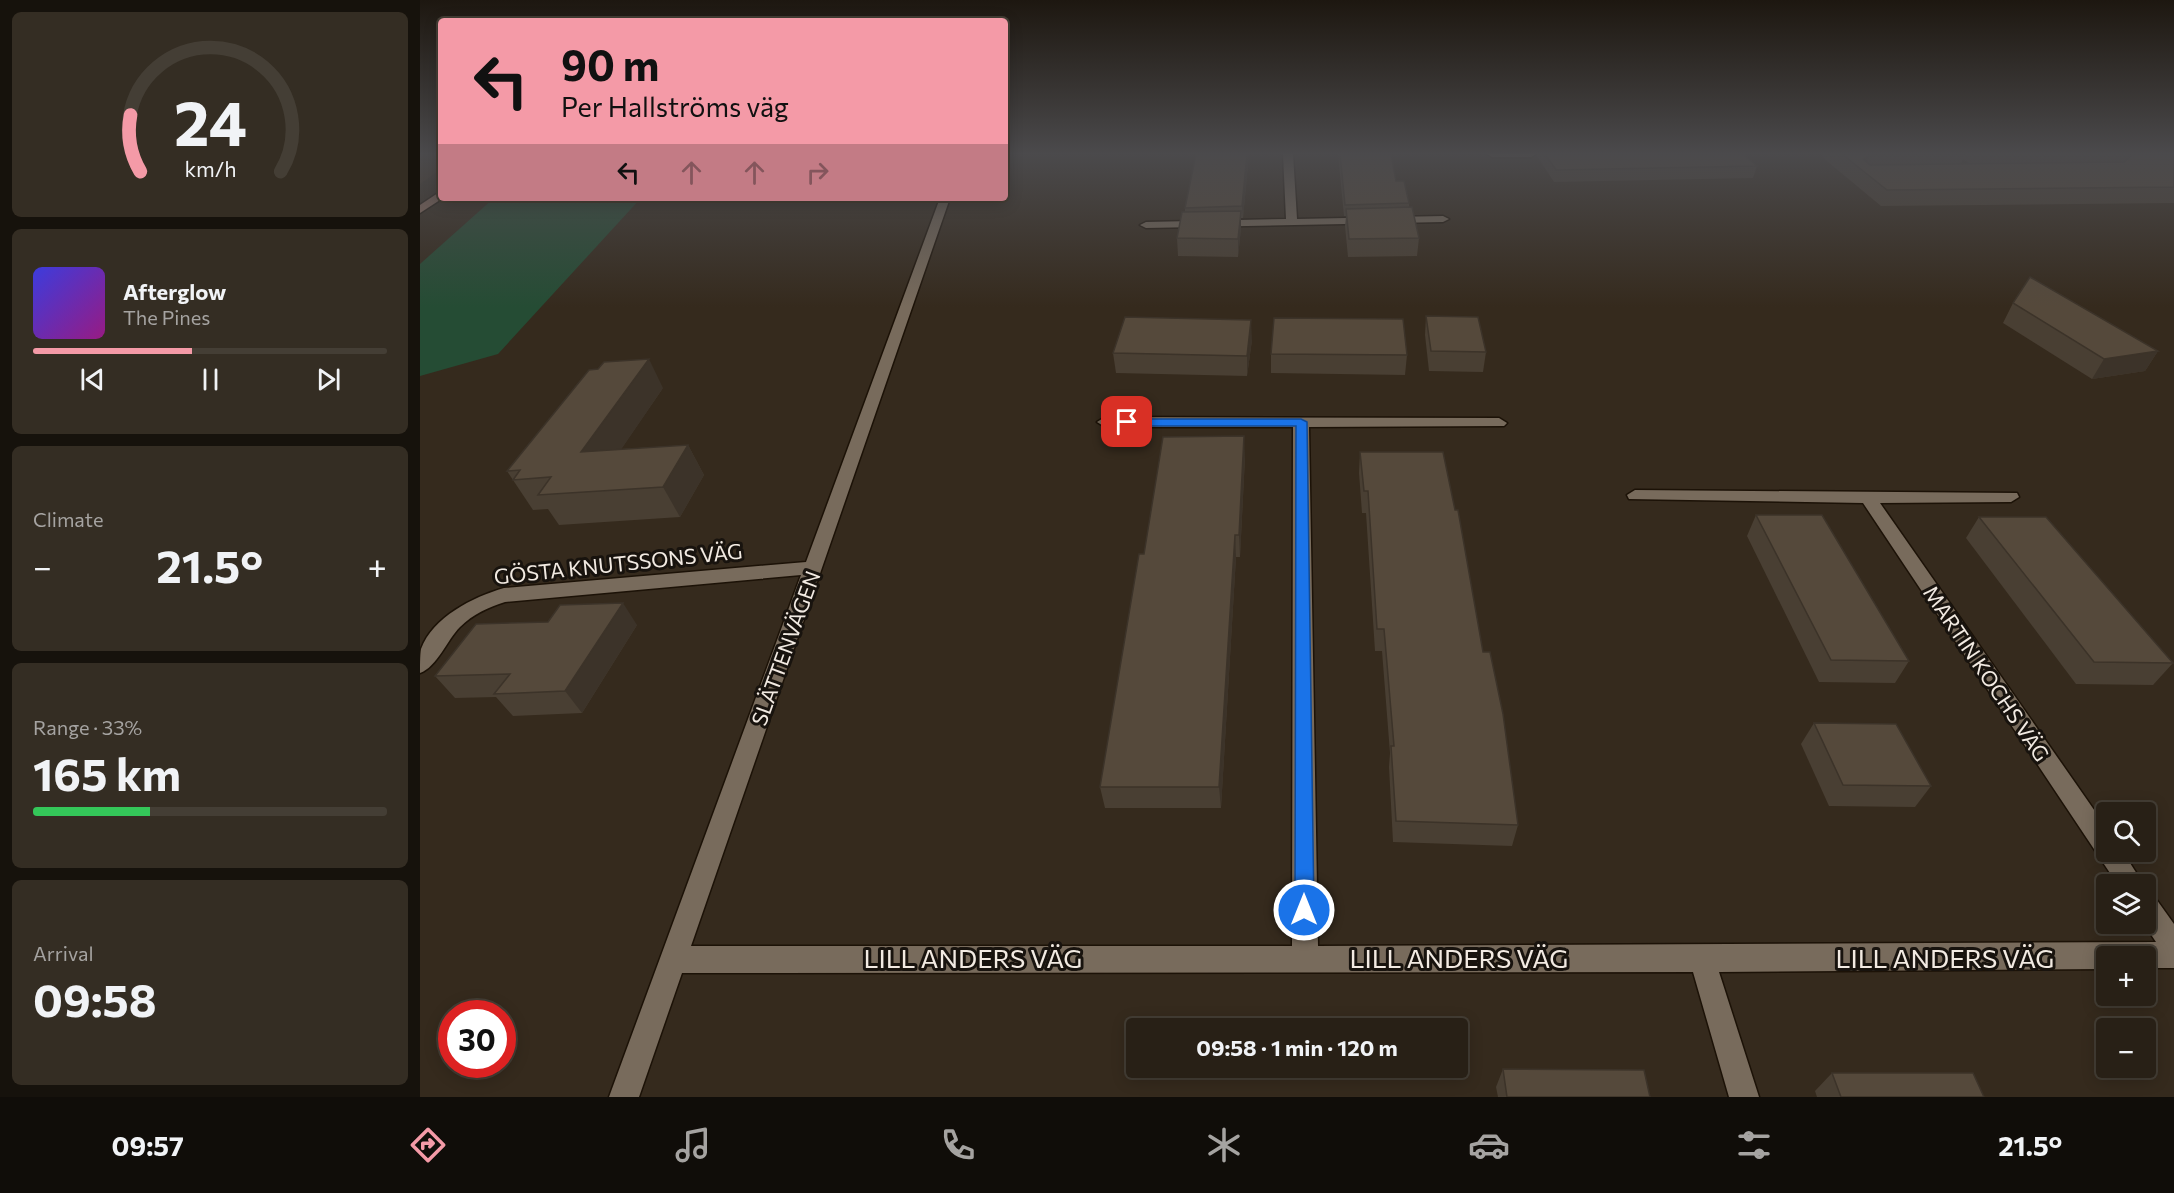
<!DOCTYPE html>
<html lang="en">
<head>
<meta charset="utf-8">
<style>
  body { margin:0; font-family:Commissioner,sans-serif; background:#342d23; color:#f1f3f6; height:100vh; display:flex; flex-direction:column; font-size:22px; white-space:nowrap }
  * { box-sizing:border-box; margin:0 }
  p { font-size:20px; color:#a5a3a1 }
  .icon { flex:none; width:33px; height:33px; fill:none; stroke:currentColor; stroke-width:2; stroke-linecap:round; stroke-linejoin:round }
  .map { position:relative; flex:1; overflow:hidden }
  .details { display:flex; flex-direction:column; gap:12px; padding:12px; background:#16120c; width:420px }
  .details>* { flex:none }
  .top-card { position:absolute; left:18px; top:18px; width:570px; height:183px; border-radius:6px; box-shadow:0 3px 15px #0003,0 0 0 2px #443e35; background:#f49aa7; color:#111; overflow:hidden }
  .fabs { position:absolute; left:1676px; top:802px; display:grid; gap:12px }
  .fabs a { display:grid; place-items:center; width:60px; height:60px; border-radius:6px; background:#282016; box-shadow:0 3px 15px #0003,0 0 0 2px #443e35; font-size:30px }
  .speed { position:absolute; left:18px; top:1000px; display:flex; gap:12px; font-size:30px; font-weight:700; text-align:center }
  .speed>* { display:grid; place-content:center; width:78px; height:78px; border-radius:50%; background:#282016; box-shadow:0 3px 15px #0003,0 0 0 2px #443e35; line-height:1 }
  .speed .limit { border:9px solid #d22; background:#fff; color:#111 }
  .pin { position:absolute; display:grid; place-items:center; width:51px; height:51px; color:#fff; margin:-26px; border-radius:12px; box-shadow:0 3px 9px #0006 }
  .me { position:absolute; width:66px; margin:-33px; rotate:0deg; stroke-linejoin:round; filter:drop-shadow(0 0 4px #0008) }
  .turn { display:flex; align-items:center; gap:21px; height:126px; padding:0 24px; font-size:27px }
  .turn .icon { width:78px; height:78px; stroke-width:2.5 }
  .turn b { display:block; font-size:42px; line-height:51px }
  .lanes { display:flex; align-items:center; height:57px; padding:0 24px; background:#0003; justify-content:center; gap:30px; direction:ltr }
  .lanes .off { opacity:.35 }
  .big { font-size:45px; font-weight:700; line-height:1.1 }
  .details .card { flex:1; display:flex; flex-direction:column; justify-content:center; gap:9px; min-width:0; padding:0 21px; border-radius:9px; background:#342d23 }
  .details .dial { align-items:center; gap:0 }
  .dial svg { height:156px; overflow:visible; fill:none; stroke:#443e35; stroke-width:7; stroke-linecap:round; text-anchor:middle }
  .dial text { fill:#f1f3f6; stroke:none }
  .song { display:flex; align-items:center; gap:18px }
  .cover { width:72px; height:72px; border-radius:9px; background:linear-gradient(135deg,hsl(240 70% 55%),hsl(310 70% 35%)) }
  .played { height:6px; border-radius:3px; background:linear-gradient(90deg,#f49aa7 45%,#443e35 45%) }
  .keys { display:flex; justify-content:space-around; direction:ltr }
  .heat { display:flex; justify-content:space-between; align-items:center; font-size:33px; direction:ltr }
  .charge { height:9px; border-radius:4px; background:linear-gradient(90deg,#34c759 33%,#443e35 0) }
  .trip { position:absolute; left:706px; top:1018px; width:342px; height:60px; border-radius:6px; background:#282016; box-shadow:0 3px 15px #0003,0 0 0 2px #443e35; font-weight:700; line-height:60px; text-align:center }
  .tab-bar { display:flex; height:96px; justify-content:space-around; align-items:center; background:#100d09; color:#a5a3a1 }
  .tab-bar .icon { width:42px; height:42px }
  .tab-bar .current { color:#f49aa7 }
  .tab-bar b { font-size:27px; color:#f1f3f6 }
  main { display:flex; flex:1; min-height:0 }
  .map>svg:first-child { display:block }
</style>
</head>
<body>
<main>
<section class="details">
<div class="card dial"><svg viewBox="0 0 100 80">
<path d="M14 69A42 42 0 1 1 86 69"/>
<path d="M14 69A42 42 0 0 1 9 40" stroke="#f49aa7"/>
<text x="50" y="56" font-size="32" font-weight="700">24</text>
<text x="50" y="72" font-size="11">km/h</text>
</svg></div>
<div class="card">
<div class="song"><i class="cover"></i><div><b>Afterglow</b><p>The Pines</p></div></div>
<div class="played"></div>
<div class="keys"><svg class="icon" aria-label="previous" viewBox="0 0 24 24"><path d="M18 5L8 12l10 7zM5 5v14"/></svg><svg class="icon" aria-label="pause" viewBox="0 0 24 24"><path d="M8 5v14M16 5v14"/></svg><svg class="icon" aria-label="next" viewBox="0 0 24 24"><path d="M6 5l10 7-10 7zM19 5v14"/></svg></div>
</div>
<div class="card"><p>Climate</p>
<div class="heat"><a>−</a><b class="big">21.5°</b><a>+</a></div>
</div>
<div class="card"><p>Range · 33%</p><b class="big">165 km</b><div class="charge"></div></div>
<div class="card"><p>Arrival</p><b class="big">09:58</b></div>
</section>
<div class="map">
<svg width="1754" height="1097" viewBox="0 0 1754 1097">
  <rect width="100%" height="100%" fill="#352a1d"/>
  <!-- built -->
  <polygon fill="#423220" points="0,154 21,154 21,169 0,184"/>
  <!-- green -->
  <polygon fill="#254c34" points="74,198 221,198 78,354 0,376 0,264"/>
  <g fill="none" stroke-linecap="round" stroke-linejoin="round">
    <defs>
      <g id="street">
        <polygon points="863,154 873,154 877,219 1023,216 1029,219 1023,222 726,228 720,225 726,222 866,219"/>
        <polygon points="1067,154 1116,154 1111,157 1072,157"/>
        <path d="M 520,198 L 530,198 L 271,946 L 872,946 L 873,427 L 685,427 L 677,422 L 685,417 L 1079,418 L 1087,423 L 1084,426 L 889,427 L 898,946 L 1736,942 L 1724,924 L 1725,892 L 1734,896 L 1754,924 L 1754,968 L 1725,968 L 1725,957 L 1686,957 L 1686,969 L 1299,972 L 1339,1097 L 1309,1097 L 1273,972 L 262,973 L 219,1097 L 189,1097 L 381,575 L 85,602 C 69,607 53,614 40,627 C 27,640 17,667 0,673 C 0,666 0,655 1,649 C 13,617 53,597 84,588 L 386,562 Z"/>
        <polygon points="1215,490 1597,493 1599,497 1591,502 1460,503 1686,827 1686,852 1703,852 1724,885 1698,885 1443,503 1209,499 1207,495"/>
      </g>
      <polygon id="secondary" points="21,191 23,198 0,213 0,205"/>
    </defs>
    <!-- street casing -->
    <use href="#street" stroke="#1c1207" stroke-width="3"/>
    <!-- secondary casing -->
    <use href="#secondary" stroke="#1c1207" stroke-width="3"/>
    <!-- street -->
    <use href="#street" fill="#786b5c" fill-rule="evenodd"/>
    <!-- secondary -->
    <use href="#secondary" fill="#9b7767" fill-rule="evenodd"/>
  </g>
  <!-- wall -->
  <g fill="#493f33" fill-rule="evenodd">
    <polygon points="829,154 823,218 821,218 821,228 818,257 758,256 757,238 765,212 765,208"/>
    <polygon points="918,154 971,154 976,181 989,203 989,207 999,238 997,256 928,257 925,226 926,216 924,216"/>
    <polygon points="1117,154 1323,154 1337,166 1333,178 1134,182 1117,156"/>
    <path d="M 1403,154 L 1754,154 L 1754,203 L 1461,206 L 1402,157 ZM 1543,159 L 1550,164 L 1541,164 Z"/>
    <polygon points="1593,303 1738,351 1725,371 1672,379 1583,323"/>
    <polygon points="1006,316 1066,352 1063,372 1009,371 1005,335"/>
    <polygon points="832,340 827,376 696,373 693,353"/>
    <polygon points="851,354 987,355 985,375 851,373"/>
    <polygon points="243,388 201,449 268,445 284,475 260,517 139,525 128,509 113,510 87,471"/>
    <polygon points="940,452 1063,652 1098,825 1092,846 973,842 969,767 970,753 962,651 955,651 946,513 942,513 939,473"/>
    <polygon points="825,457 820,557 816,557 801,808 685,808 680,787 724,554"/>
    <polygon points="1336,515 1489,661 1475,683 1399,682 1327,536"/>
    <polygon points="1559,517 1753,663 1733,685 1656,684 1546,538"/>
    <polygon points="217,625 162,713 93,716 76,697 35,698 15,676"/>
    <polygon points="1394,723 1511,786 1495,807 1409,806 1381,744"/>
    <polygon points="1083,1069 1230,1097 1078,1097 1076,1087"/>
    <polygon points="1412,1073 1564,1097 1397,1097 1395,1091"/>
  </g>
  <!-- shaded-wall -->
  <g fill="#3c3329">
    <polygon points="827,154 829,154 823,218 822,206"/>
    <polygon points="1450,155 1444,171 1443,159"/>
    <polygon points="821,211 821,228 818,257 818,239"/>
    <polygon points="831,320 832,340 827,376 827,356"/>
    <polygon points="1738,351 1725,371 1672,379 1684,359"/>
    <polygon points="229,359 243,388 179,482 161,452"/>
    <polygon points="824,436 825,457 820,557 819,535"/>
    <polygon points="268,445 284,475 260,517 243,487"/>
    <polygon points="815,535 816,557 801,808 799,787"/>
    <polygon points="203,603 217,625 162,713 145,691"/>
  </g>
  <!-- building -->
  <g fill="#55493b" stroke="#3c3329" stroke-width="1.5">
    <polygon points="776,154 827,154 822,206 765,208"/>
    <polygon points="920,154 971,154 976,181 984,181 989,203 925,205"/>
    <polygon points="1125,154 1323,154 1337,166 1136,170"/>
    <polygon points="1422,154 1546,154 1450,155 1443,159 1450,165 1704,162 1711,156 1707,154 1754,154 1754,187 1467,190"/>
    <polygon points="992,207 999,238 929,239 926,209"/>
    <polygon points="821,211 818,239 757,238 762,212"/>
    <polygon points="1610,277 1738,351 1684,359 1593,303"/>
    <polygon points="1006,316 1058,317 1066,352 1011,351"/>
    <polygon points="705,317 831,320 827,356 693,353"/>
    <polygon points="854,318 983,319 987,355 851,354"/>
    <polygon points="229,359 161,452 268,445 243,487 118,495 131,477 93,480 100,470 87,471 169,370 178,369 184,362"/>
    <polygon points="824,436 819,535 815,535 799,787 680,787 719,554 724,554 743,437"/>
    <polygon points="940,452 1023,452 1035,510 1038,510 1063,652 1070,652 1083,714 1098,825 976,821 971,746 974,746 964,629 957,629 948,491 944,491"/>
    <polygon points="1336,515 1402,515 1489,661 1411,660"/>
    <polygon points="1559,517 1626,517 1753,663 1674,662"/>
    <polygon points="203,603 145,691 74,694 90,674 15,676 56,624 128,622 140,605"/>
    <polygon points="1394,723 1476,724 1511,786 1423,785"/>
    <polygon points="1083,1069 1224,1070 1230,1097 1087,1097"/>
    <polygon points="1412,1073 1553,1073 1564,1097 1421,1097"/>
  </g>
  <!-- sky -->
  <linearGradient id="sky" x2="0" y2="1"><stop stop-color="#1d1710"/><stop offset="0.5" stop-color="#4b4a4c"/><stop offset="1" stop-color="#4b4a4c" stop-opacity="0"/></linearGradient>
  <rect width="1754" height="307" fill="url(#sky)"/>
  <!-- route -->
  <polygon fill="#1a73e8" stroke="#114b97" stroke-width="1.5" points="881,419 887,422 894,910 891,917 884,919 878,917 875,910 876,426 707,426 701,422 707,419"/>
  <g text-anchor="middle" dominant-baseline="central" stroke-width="6" stroke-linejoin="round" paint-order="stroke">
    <!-- street labels -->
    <g font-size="21" fill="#f2eae2" stroke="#18130e">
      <text transform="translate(198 563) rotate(-6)">GÖSTA KNUTSSONS VÄG</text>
      <text transform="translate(365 648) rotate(-70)">SLÄTTENVÄGEN</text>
      <text transform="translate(1567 673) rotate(56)">MARTIN KOCHS VÄG</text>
    </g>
    <!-- near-street labels -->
    <g font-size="26" fill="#f2eae2" stroke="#18130e">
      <text x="553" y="957">LILL ANDERS VÄG</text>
      <text x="1039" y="957">LILL ANDERS VÄG</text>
      <text x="1525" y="957">LILL ANDERS VÄG</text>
    </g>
  </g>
</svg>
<div class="fabs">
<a><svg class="icon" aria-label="search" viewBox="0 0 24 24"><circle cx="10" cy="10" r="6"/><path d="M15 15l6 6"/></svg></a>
<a><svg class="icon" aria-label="layers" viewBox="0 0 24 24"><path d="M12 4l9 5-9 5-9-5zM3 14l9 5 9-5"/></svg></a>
<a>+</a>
<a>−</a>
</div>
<div class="speed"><div class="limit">30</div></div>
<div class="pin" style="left:707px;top:422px;background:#d93025"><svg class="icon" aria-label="arrive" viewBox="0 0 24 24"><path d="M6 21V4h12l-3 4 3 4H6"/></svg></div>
<svg class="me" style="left:884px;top:910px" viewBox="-20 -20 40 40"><circle r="17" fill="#1a73e8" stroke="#fff" stroke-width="3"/><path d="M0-11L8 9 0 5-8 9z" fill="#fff"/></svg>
<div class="trip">09:58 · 1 min · 120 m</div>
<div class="top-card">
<div class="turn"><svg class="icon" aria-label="left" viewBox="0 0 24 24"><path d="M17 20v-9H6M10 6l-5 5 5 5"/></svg><div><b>90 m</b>Per Hallströms väg</div></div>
<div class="lanes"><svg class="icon" aria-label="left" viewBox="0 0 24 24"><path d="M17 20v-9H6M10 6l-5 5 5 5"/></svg><svg class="icon off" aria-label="ahead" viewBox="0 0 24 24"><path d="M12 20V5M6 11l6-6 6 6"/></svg><svg class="icon off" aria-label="ahead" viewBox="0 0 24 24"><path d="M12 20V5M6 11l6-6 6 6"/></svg><svg class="icon off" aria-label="right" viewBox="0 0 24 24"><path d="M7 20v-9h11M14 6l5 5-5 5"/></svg></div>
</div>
</div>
</main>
<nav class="tab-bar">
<b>09:57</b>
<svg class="icon current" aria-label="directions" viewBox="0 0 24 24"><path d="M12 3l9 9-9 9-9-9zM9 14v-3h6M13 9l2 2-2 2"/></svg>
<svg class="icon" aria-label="music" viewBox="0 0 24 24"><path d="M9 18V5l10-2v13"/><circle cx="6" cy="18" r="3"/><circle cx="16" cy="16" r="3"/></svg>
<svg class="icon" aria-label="phone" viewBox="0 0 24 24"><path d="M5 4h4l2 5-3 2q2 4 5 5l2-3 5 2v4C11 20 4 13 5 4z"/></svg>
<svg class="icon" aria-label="climate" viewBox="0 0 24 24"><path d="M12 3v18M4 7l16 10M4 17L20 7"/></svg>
<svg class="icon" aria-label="car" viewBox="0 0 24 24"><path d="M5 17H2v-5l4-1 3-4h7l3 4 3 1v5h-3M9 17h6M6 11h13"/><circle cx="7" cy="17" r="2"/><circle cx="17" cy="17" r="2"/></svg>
<svg class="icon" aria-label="filters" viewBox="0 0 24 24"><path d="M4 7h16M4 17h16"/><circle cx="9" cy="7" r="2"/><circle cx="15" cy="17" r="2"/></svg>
<b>21.5°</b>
</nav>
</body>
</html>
